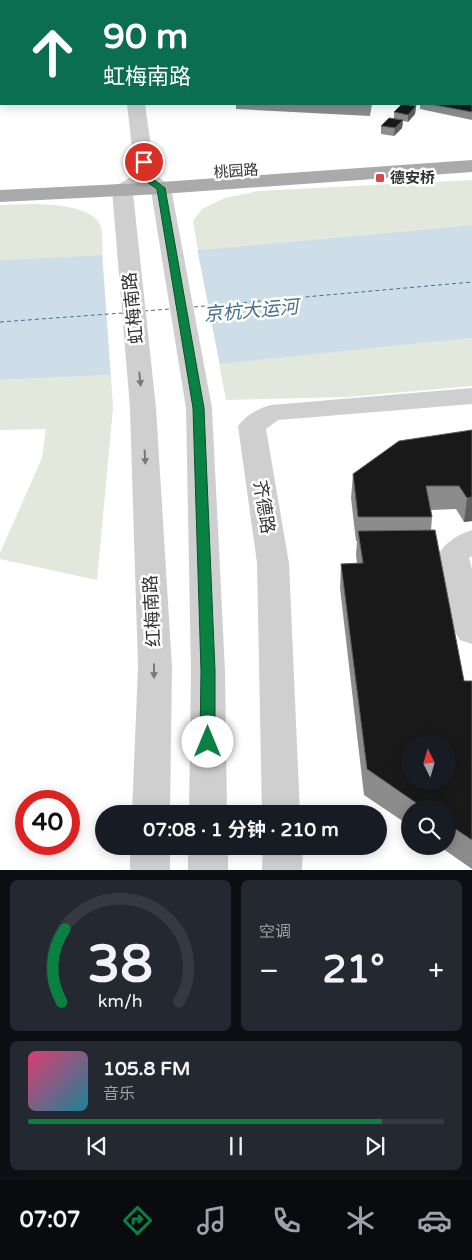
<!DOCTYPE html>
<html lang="zh">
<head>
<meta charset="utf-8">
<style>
  body { margin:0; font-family:"Varela Round","Noto Sans SC",sans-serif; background:#242831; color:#f1f3f6; height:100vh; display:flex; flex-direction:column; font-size:19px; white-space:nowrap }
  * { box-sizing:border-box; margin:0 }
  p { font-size:16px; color:#9ea1a6 }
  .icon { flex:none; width:28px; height:28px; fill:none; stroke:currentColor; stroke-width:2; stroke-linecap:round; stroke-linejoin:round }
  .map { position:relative; height:870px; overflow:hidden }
  .details { display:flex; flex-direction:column; gap:10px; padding:10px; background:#0d0f14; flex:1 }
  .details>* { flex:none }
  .guide { position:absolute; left:0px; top:0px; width:472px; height:105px; box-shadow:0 2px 12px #0003; background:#0b6e4f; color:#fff; overflow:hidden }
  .needle { width:32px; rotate:355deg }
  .fabs { position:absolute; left:401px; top:735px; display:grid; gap:10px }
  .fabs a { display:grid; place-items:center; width:55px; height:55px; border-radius:50%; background:#171b24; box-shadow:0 2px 12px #0003; font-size:25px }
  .speed { position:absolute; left:15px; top:790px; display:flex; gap:10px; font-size:25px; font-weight:700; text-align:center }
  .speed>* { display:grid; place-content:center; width:65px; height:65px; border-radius:50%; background:#171b24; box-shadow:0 2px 12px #0003; line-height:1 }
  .speed .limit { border:8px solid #d22; background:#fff; color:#111 }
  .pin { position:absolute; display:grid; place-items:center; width:42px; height:42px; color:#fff; margin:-21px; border:2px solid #fff; border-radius:50%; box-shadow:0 1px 5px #0007 }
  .me { position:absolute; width:55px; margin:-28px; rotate:0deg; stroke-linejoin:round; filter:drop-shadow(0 0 4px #0008) }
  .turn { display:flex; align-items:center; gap:18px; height:105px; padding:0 20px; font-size:22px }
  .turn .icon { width:65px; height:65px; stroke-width:2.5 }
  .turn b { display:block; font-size:35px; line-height:42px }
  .big { font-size:38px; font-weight:700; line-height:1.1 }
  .details .tile { flex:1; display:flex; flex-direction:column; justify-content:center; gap:8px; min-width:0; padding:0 18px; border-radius:8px; background:#242831 }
  .details .dial { align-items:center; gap:0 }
  .dial svg { height:130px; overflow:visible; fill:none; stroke:#363941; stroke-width:7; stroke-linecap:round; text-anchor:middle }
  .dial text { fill:#f1f3f6; stroke:none }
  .song { display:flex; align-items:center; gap:15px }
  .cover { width:60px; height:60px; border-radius:8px; background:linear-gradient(135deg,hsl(340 70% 55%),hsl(190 70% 35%)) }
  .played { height:5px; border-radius:2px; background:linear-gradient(90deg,#0b8043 85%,#363941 85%) }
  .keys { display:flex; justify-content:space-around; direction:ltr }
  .heat { display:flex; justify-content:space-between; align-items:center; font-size:28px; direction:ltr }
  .details .tiles { flex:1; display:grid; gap:10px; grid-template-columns:1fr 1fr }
  .tile:last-child { grid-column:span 2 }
  .trip { position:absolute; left:95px; top:805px; width:292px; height:50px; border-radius:25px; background:#171b24; box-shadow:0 2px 12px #0003; font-weight:700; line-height:50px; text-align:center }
  .tabs { display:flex; height:80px; justify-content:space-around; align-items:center; background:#090b0e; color:#9ea1a6 }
  .tabs .icon { width:35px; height:35px }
  .tabs .active { color:#0b8043 }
  .tabs b { font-size:22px; color:#f1f3f6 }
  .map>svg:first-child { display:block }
</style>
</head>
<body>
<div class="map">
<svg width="472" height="870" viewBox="0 0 472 870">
  <rect width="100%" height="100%" fill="#fff"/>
  <!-- green -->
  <g fill="#e2e8dc">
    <polygon points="472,180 472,225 198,250 193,221 202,209 225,198 258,191"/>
    <path d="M 37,204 C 54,205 94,206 101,227 C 103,235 102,247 103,255 L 0,260 L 0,205 Z"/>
    <polygon points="472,338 472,386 347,397 226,400 219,363"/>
    <polygon points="111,375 113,408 97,580 0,559 0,553 42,458 46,429 0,430 0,380"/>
  </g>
  <!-- water -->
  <polygon fill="#cedee8" points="472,225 472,338 111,375 0,380 0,260 198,250"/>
  <!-- pier -->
  <polygon fill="#fff" points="197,248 220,366 111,377 102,252"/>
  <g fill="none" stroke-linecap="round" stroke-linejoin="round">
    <!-- ferry -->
    <g stroke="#47718d" stroke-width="1" stroke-dasharray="4 3" stroke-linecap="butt">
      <polyline points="194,307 472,282"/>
      <polyline points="144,311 170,309"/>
      <polyline points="0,322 123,313"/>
    </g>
    <!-- minor -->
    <g fill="#cfcfcf" fill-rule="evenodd">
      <polygon points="101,0 117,0 117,1 102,1"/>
      <polygon points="127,104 145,104 155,175 168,184 171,188 212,408 225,671 227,814 189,814 191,671 186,408 151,191 144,186 133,193 156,408 172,667 170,814 132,814 138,667 130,408 112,190 115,186 135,175"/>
      <path d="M 472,388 L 472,404 L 278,420 L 266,429 L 289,563 L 300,814 L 262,814 L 257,563 L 238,426 C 246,415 259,408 271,405 Z"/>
      <path d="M 472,530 L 472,556 L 469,558 L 472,569 L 472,644 L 460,640 L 455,632 L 438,555 C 445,543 458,534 472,530 Z"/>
      <rect x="130" y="846" width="40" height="24"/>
      <rect x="188" y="846" width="40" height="24"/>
      <polygon points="263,846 303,846 302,870 262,870"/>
    </g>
    <!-- major -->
    <polygon fill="#aaa" fill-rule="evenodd" points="472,160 472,172 161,194 0,202 0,190 161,182"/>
  </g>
  <!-- wall -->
  <g fill="#8c8c8c">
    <polygon points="0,0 1,1 1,44 0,44"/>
    <polygon points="142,0 203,0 203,1 140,1"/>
    <polygon points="233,0 368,0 376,1 231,1"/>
    <polygon points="372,0 472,0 472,16 471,16 471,1 378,1"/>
    <rect x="471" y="19" width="1" height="22"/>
    <polygon points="472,72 472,120 420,109 420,104 471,104 471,73"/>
    <polygon points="236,104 372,104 370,116 236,109"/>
    <polygon points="402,104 419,104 416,106 415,114 408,122 403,121 402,128 394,136 381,134 381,126 394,118 394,112"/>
    <polygon points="472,430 472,521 464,522 456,509 431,510 432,517 431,530 464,681 472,681 472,869 439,846 448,846 448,809 410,809 410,826 364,795 340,588 341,564 357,563 356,555 357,541 356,541 351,498 353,474"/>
  </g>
  <!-- shaded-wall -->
  <g fill="#5e5e5e">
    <polygon points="294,0 304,0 304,1 292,1"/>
    <polygon points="329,0 339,0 337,1 327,1"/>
    <rect x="423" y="0" width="8" height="1"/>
    <polygon points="416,106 415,114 408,122 408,115"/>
    <polygon points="403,120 402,128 394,136 395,128"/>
    <polygon points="472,497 472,521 464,522 467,498"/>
  </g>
  <!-- building -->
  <g fill="#191919" stroke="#5e5e5e" fill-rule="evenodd">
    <polygon points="0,0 66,0 67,1 1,1 1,25 0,25"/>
    <polygon points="142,0 166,0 173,1 140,1"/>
    <polygon points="233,0 259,0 266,1 231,1"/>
    <polygon points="274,0 294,0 292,1 281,1"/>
    <polygon points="315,0 329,0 327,1 313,1"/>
    <polygon points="338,0 368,0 376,1 336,1"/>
    <polygon points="381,0 416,0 414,1 380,1"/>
    <polygon points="432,0 459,0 466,1 430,1"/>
    <polygon points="472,72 472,89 471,89 471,73"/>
    <polygon points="402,104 416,106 408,115 394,112"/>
    <polygon points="430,104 467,104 472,105 472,112"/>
    <polygon points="389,118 403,120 395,128 381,126"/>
    <polygon points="472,430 472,497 467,498 459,486 426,486 432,517 358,517 353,474 399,441"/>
    <path d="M 435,530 L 464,681 L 472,681 L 472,840 L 448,824 L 448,809 L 425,809 L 367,769 L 341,564 L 363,563 L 358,531 ZM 410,744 L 448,744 L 448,781 L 410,781 Z"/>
  </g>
  <!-- one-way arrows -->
  <defs><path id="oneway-solid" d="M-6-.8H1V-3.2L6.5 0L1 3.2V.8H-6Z" transform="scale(1.25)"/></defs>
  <g fill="#797979">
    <use href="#oneway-solid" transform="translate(140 379) rotate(84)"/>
    <use href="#oneway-solid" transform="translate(145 457) rotate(87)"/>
    <use href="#oneway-solid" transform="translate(154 671) rotate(90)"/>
  </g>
  <!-- route -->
  <polygon fill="#0b8043" stroke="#07532c" points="141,160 148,162 149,176 165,188 204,408 215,671 215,742 213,746 208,748 203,746 200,742 201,671 193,408 157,189 141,178"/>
  <!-- markers -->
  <rect fill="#d54850" stroke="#fff" stroke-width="2" x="375" y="173" width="10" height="10" rx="2.5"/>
  <g text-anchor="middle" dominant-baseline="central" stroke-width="5" stroke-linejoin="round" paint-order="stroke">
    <!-- far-street labels -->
    <g font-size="15" fill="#323232" stroke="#fff">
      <text transform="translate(236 171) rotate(-4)">桃园路</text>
    </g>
    <!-- far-poi labels -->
    <g font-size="15" font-weight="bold" fill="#323232" stroke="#fff" text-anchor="start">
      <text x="390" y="178">德安桥</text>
    </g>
    <!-- street labels -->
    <g font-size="18" fill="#323232" stroke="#fff">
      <text transform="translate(133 308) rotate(-96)">虹梅南路</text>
      <text transform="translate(264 507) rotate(81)">齐德路</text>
      <text transform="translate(152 611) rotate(-93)">红梅南路</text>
    </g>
    <!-- water labels -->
    <g font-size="19" font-style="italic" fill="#47718d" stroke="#fff">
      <text transform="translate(251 311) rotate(-5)">京杭大运河</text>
    </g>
  </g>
</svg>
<div class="fabs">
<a><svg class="needle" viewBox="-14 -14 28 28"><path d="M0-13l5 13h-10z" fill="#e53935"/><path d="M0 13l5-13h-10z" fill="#9ea1a6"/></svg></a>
<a><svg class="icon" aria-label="search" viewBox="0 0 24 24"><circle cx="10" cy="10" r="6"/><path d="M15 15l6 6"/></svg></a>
</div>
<div class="speed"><div class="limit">40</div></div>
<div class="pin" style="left:144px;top:162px;background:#d93025"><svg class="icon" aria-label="arrive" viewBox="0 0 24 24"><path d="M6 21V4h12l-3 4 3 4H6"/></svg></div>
<svg class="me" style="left:208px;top:742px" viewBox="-20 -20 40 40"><circle r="19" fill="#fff"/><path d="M0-13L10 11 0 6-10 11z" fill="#0b8043"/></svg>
<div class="trip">07:08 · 1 分钟 · 210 m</div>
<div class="guide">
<div class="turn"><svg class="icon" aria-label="ahead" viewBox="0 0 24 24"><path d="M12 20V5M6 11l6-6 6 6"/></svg><div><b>90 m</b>虹梅南路</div></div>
</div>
</div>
<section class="details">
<div class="tiles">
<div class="tile dial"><svg viewBox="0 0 100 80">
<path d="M14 69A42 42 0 1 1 86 69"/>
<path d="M14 69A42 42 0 0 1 16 24" stroke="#0b8043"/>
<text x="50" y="56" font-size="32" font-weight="700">38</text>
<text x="50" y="72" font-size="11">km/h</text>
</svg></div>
<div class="tile"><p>空调</p>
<div class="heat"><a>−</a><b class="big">21°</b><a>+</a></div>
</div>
<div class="tile">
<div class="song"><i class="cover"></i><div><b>105.8 FM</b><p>音乐</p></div></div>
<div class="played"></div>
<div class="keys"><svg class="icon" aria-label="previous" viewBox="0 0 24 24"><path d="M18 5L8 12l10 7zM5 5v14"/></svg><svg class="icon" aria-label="pause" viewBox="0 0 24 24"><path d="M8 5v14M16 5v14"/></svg><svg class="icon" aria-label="next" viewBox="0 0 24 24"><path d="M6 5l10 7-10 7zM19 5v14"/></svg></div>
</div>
</div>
</section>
<nav class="tabs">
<b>07:07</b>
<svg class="icon active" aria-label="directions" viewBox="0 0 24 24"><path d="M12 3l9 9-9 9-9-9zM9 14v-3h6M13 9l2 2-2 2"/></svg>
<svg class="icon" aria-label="music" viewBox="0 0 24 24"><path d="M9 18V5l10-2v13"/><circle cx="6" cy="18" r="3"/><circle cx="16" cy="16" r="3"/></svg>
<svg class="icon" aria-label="phone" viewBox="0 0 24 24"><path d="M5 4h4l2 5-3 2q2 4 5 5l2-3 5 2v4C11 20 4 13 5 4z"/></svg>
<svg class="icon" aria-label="climate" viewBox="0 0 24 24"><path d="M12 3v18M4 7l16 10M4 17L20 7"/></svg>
<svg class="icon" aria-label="car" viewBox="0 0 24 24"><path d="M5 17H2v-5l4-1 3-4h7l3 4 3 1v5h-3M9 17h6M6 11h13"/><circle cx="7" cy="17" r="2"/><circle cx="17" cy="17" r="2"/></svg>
</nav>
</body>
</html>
